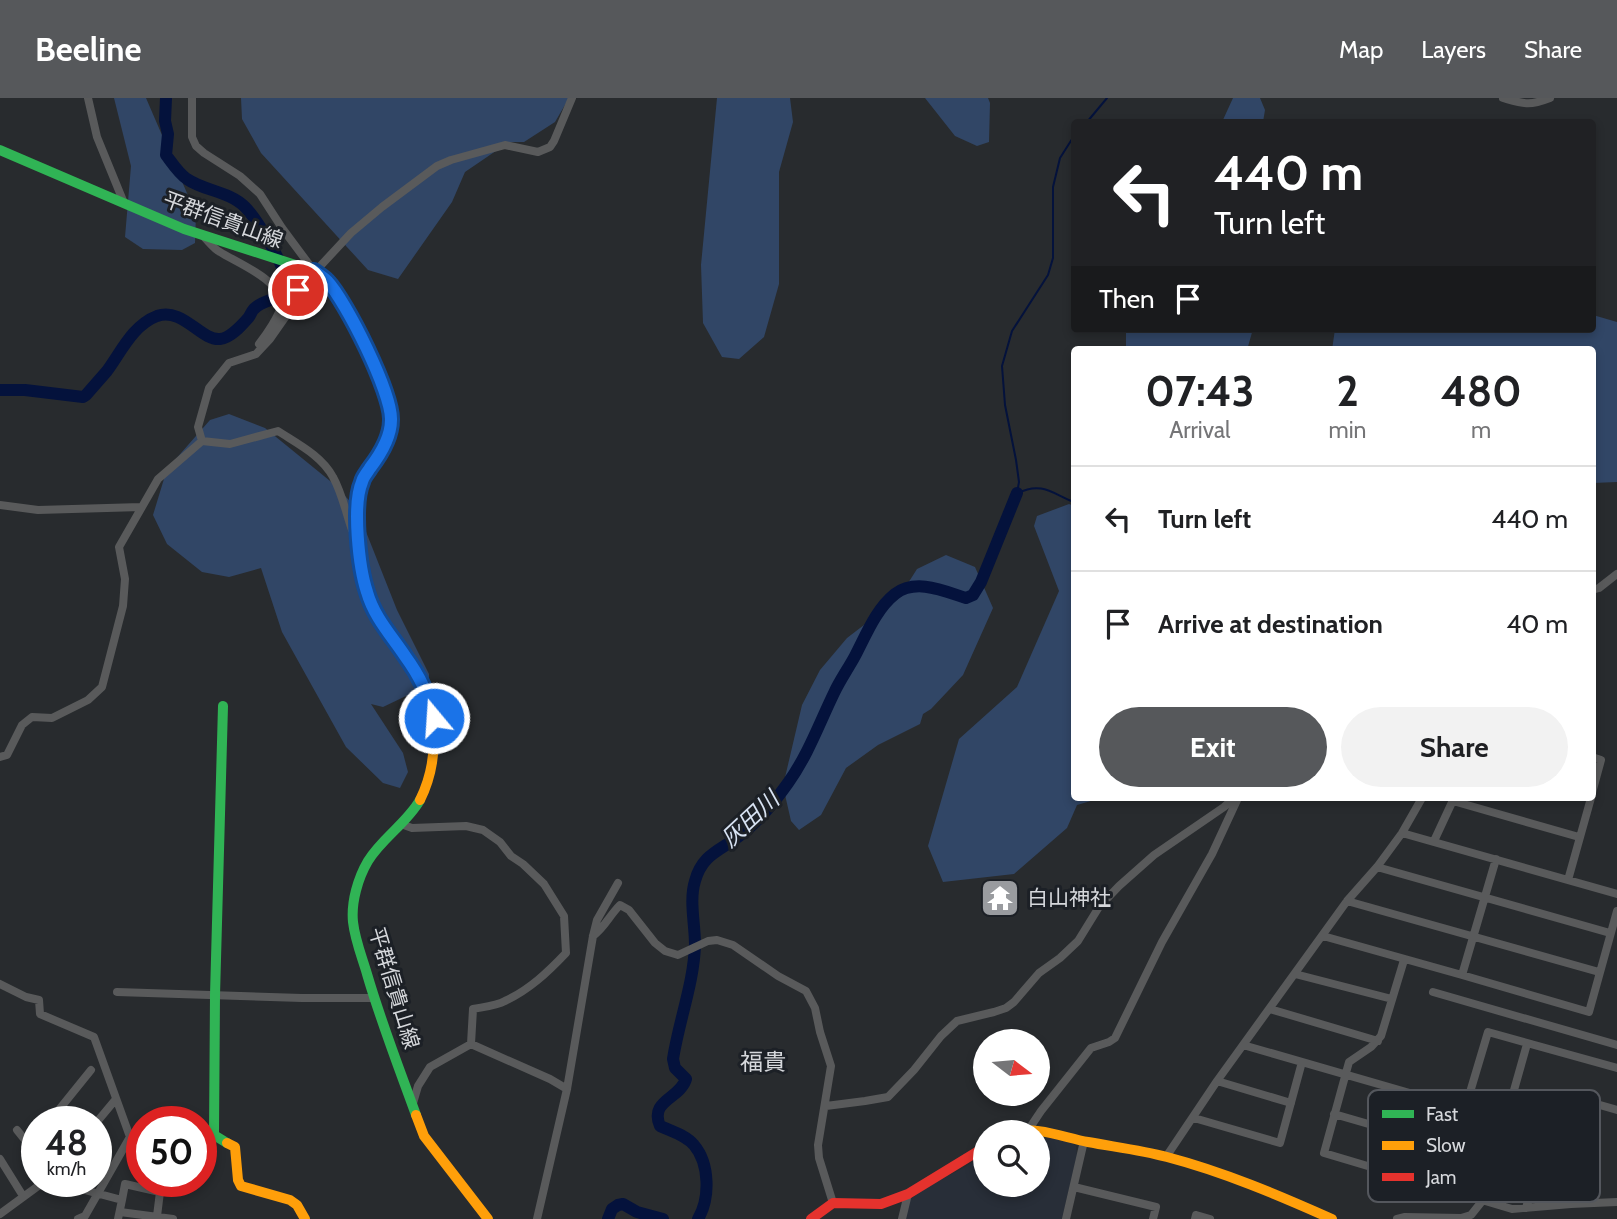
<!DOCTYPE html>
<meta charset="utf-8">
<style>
:root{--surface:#fff;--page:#f2f2f2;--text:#202124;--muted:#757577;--line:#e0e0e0;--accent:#56585b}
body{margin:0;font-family:Cabin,"Noto Sans JP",sans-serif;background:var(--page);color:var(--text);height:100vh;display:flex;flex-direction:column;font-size:26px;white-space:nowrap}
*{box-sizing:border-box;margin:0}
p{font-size:23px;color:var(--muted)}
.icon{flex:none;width:38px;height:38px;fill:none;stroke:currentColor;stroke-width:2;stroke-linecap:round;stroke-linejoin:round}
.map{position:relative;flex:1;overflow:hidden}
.details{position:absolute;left:1071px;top:248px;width:525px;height:455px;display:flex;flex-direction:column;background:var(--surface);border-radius:7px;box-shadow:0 4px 10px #0003}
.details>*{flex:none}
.banner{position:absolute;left:1071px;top:21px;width:525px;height:214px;border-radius:7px;box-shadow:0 4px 10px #0003;background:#202124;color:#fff;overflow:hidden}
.needle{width:46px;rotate:106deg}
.tools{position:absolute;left:973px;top:931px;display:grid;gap:14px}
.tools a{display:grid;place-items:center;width:77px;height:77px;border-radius:50%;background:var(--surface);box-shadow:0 4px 10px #0003;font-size:35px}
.speed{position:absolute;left:21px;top:1008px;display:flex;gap:14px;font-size:35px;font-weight:700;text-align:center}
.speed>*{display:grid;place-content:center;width:91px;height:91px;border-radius:50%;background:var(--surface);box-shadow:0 4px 10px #0003;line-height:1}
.speed small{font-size:18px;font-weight:400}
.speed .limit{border:10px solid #d22;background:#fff;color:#111}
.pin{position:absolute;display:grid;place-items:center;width:60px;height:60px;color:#fff;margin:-30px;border:4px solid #fff;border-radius:50%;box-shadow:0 2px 7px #0007}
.me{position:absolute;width:77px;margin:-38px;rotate:342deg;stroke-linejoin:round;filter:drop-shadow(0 0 5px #0008)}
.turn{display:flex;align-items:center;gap:24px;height:147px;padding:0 28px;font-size:32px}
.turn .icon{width:91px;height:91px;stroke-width:2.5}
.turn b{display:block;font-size:49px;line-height:60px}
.then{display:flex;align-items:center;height:66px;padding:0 28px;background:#0003;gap:14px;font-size:26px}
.eta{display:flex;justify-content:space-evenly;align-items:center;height:119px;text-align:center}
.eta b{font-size:42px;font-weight:700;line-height:49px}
.primary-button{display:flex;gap:14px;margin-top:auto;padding:14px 28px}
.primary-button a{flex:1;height:80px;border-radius:42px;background:var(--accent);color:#fff;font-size:28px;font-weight:700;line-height:80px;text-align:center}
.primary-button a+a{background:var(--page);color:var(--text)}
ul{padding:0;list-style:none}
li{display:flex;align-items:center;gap:21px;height:105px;padding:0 28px;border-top:2px solid var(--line)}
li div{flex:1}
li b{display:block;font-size:26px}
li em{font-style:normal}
header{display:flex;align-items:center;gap:42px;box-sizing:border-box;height:98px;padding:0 35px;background:var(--accent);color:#fff}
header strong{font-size:33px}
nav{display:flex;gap:38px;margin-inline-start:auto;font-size:24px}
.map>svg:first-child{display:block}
.built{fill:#282e38}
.green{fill:#314666}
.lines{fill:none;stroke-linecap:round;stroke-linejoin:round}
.stream{stroke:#04123c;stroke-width:2}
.river{stroke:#04123c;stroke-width:12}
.street{stroke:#595a5b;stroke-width:8}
.fast{stroke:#30b455;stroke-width:10}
.slow{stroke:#ff9f0a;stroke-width:10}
.jam{stroke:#e5322d;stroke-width:10}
.route-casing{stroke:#114b97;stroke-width:18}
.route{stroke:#1a73e8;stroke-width:12}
.labels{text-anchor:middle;stroke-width:6;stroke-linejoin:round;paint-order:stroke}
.street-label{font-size:21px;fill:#d6d8dc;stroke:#1c2026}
.poi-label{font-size:21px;fill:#d6d8dc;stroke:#1c2026;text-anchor:start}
.water-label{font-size:23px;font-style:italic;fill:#d8e3f3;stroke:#1c2026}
.neighbourhood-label{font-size:23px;fill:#d6d8dc;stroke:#1c2026}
.key{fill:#1c2026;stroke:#54575d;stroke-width:2}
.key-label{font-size:19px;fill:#d6d8dc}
</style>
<header>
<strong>Beeline</strong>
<nav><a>Map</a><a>Layers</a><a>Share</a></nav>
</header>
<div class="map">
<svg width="1617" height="1121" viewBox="0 0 1617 1121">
<rect width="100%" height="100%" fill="#282b2e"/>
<path class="built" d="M1038,1038L1069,1043L1076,1048L1077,1057L1062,1121H904L909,1102L928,1088L965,1069L985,1055V1087H1038Z"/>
<path class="green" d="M114,0H146L196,116L195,145L182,152L143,151L125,139L131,68Z
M241,0H569L555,24L524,44H509L465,74L452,104L398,181L368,172L261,55L242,21Z
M717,0H790L793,24L779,74V186L764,239L739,261L722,259L703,225L701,167Z
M925,0H988L990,5L989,44L977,48L955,38Z
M1233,0H1260L1265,12L1263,24H1222Z
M1593,217L1617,224V384L1593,385L1592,252H1332L1335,231H1592Z
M1126,231H1253L1247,252H1126Z
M229,316L265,330L335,387L357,411L397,512L429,576V587L383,609L371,606L403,655L408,674L400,690L383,685L346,649L282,534L261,470L229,479L202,474L167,446L153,417L167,371L210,322Z
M1069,406L1074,408V700H1101L1077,707L1067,730L1014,776L943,784L928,748L959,641L1017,589L1059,493L1034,428L1037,418Z
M946,457L975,469L993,510L963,577L931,611L923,616L920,626L878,647L846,670L821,717L799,732L791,723L783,688L802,607L820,572L847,540L898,501L917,471Z"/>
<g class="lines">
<path class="stream" d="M1087,24L1107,0
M1434,252L1436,249
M1017,395L1019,384L1016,362L1005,307L1002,268L1012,233L1048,177L1053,160V89L1060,60L1074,38
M1018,395C1042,383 1053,396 1074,404"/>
<path class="river" d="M0,292H25L83,299L86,297C93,289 100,281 107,273C121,254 133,227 157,218C183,209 201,243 220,241C231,240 242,227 249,219C251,216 252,212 255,210C263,202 273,205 281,193C283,190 285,187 285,183C286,168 256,120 245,109C229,93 204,93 187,81C179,76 172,65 166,57L168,36L165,23L166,0
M608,1121L612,1111L618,1107L623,1106L637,1114L663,1121
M698,1121C710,1101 710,1066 694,1047C686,1037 671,1033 660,1028C649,1002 680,1001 686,981L675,970L673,961C679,922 694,885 695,846C695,826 689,802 695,783C702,757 719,753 738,739C758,724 774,705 788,685C808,657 819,626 834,595C840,582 848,571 855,558C866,537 876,511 895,496C916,480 944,493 966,500L973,497L981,484L1017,395"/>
<path class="street" d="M88,0L97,39L124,105
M192,0V39L196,48L204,55L240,78L260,96L282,130L314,173
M1503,0C1525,6 1529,8 1550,0
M204,139C209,144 214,151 220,154C235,164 284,183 281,207C280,217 266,237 259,246
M202,343L198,329L209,290L229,265L256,256L270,241L291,211L298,192L351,135L382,109L437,68L451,62L505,47L538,54L550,49L554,43L572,0
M202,343L230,346L278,333C298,346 322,358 333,379C342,395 346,415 352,432L359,437
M0,407L38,412L141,409
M1592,492L1599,490L1617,476
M0,659L7,657L22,627L32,619L52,620L88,602L102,589L123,508L125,481L119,449L158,381L202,343
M1592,659L1601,662L1592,695
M1453,703L1579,739
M401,726L412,730L466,728L483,732L500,744L511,758L523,766L544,786L564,818L566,855C548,874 529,892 505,903C496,908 483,909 473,911L471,946
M1402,735L1617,796
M1434,743L1454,700
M1377,769L1610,835
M1568,782L1591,700
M1347,803L1599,874
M593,838C605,829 609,818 620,807L629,812L655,845L665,853L678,857L708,843L717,842L733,847L778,878L806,893L815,910L820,934L831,968L818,1047L819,1060L833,1105
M1323,838L1462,877L1589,914L1617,813
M1404,862L1381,938L1371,949L1349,964L1324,1055L1512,1111L1571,1106L1617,1104
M1295,876L1392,901
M1462,877L1496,761
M0,886L26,899L39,902L40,916L94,939L130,1039L85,1118L78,1121
M117,894L302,900H374
M1433,894L1617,947
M1270,911L1378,943
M471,946L550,981L567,991
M1243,947L1465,1011
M1217,983L1291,1005
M413,1005L418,988L430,969L471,946
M826,1008L865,1003L888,999L914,972L941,938L957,923L994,914L1006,910L1014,904L1039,875L1060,860L1078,843L1099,809L1119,788L1154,757L1224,709L1234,700
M1334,1016L1455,1051
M1194,1020L1280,1045L1302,964
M49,1024L91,972
M96,1025L116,1001
M1029,1031L1041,1013L1091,950L1109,944L1115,940L1162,844L1212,756L1238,700
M17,1032L37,1057
M29,1049L37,1040
M1166,1059L1217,983L1347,803L1377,769L1402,735L1422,700
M0,1061L23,1098
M60,1083L62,1086L122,1102L118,1121
M1074,1089L1156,1109L1153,1121
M1443,1091L1465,1011L1488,934L1617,970
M122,1102L125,1086L160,1094L157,1118
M1571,1106L1596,1006
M1526,1110L1558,995L1617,1012
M120,1114L173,1121
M0,1116L45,1083
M537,1121L567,991L593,838L597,822L618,785
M902,1121L908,1096
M1066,1121L1084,1043
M1195,1121L1196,1117L1210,1121
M1397,1121L1405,1119L1461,1120L1471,1117L1483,1102L1527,946"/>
<path class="fast" d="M0,52L184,131L314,173C338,191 355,222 366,250
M223,608L215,897L214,1037L227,1045
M416,1017C399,970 381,924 367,876C362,859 355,842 353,824C351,804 358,780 368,763C382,740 407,725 420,702"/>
<path class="slow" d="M366,250C375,270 390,298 391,320C391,346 372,360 362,382C352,403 359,470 366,493C375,523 399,549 416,575C419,581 424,587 427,593C432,609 434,624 434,640C434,662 430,682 420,702
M416,1017L424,1038L488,1121
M1010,1034C1037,1028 1062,1039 1088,1044C1115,1049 1141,1052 1167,1059C1224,1074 1278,1097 1332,1121
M227,1045L235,1049L238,1082L241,1088L290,1102L297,1107L305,1121"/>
<path class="jam" d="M811,1121L833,1105L881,1106L908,1096L985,1049"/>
</g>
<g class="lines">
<g class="route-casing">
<path id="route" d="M298,192L314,173C318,176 323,179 327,183C346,203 392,295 391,322C391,339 380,357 370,370C367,375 363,379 362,384C352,407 359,470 367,494C374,519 391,537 405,558C419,577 429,596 434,620"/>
</g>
<use href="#route" class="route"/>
</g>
<defs>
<g id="temple-square" transform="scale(2.0125)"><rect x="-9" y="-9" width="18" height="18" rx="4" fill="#999b9f" stroke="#1c2026"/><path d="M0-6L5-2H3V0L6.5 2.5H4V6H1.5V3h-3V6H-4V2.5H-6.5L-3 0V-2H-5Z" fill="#fff"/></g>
</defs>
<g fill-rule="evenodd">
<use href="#temple-square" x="1000" y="800"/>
</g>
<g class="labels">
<g class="street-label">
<text transform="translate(223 122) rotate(20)" y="7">平群信貴山線</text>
<text transform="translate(394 890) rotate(73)" y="7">平群信貴山線</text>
</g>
<g class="poi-label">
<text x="1027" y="807">白山神社</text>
</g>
<g class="water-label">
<text transform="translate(750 721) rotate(-43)" y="8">灰田川</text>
</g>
<g class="neighbourhood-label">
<text x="763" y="972">福貴</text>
</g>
</g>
<rect x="1368" y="992" width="232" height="112" rx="10" class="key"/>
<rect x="1382" y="1012" width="32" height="8" fill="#30b455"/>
<rect x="1382" y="1043" width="32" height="9" fill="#ff9f0a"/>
<rect x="1382" y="1075" width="32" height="8" fill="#e5322d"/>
<g class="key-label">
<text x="1426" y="1023">Fast</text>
<text x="1426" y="1054">Slow</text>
<text x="1426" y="1086">Jam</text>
</g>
</svg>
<div class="tools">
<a><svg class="needle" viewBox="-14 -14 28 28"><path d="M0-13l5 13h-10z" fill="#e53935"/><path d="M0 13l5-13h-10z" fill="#757577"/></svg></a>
<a><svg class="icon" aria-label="search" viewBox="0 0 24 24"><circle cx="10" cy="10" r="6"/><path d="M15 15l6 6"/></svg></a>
</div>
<div class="speed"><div>48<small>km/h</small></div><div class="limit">50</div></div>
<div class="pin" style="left:298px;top:192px;background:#d93025"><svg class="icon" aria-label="arrive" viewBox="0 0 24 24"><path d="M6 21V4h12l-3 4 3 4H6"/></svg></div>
<svg class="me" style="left:434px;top:620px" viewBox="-20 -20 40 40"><circle r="17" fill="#1a73e8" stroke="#fff" stroke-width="3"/><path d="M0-11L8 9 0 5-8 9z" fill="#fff"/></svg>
<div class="banner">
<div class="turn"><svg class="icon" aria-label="left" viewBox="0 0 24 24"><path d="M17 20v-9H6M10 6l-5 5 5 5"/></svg><div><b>440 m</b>Turn left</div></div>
<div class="then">Then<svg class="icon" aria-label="arrive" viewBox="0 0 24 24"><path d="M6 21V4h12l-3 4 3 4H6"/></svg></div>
</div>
<section class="details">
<div class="eta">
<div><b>07:43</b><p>Arrival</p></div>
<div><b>2</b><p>min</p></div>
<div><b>480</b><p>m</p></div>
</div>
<ul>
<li><svg class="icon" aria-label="left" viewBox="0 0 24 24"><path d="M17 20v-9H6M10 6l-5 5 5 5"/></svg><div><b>Turn left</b></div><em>440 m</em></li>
<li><svg class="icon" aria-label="arrive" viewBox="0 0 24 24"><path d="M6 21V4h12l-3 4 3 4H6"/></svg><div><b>Arrive at destination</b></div><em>40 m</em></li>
</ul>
<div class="primary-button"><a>Exit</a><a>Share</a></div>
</section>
</div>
